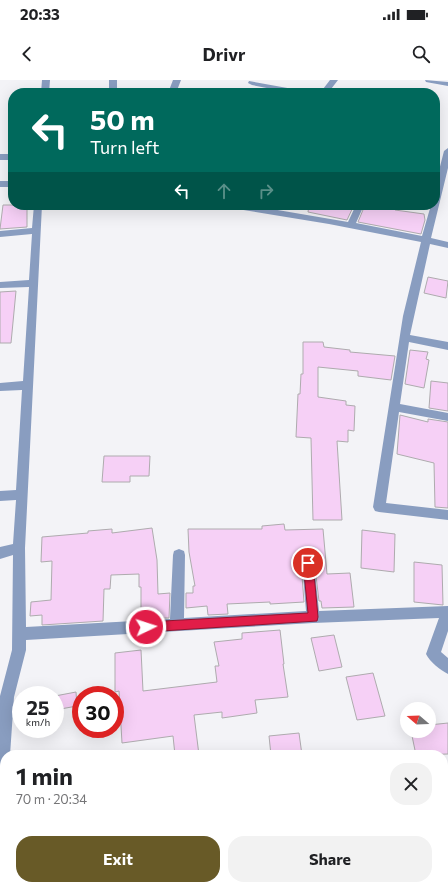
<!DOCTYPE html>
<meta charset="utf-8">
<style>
:root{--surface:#fff;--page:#f2f2f2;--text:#202124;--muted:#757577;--accent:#685a27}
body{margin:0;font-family:Commissioner,sans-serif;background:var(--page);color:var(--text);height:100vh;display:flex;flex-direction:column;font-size:15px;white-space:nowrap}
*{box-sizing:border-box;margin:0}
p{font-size:13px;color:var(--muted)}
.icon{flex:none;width:22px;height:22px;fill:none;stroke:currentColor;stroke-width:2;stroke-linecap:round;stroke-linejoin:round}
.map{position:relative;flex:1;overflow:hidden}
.drawer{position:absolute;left:0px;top:670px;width:448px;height:140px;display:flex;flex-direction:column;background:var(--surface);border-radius:16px 16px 0 0;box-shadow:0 4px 16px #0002}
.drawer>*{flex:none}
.banner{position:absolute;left:8px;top:8px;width:432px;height:122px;border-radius:16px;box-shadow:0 4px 16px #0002;background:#00695c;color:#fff;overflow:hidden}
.needle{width:26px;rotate:289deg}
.fabs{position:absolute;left:400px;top:622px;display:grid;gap:8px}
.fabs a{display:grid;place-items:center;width:36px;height:36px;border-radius:50%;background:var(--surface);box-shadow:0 4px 16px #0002;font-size:20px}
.speed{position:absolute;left:12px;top:606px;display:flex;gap:8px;font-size:20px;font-weight:700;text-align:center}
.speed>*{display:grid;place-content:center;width:52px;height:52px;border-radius:50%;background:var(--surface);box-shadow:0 4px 16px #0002;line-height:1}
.speed small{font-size:10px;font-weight:400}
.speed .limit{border:6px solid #d22;background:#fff;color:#111}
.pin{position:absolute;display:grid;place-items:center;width:34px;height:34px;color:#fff;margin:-17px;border:2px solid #fff;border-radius:50%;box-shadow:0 1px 4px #0007}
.me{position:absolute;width:44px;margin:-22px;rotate:86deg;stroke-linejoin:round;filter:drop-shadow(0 0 3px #0008)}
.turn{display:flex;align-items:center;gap:14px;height:84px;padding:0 16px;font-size:18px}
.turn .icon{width:52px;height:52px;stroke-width:2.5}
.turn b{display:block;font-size:28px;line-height:34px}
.lanes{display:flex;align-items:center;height:38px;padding:0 16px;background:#0003;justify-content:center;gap:20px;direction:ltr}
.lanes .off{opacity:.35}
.round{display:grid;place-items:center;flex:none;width:42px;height:42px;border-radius:16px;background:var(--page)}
.summary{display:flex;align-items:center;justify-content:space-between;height:68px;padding:0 16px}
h1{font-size:24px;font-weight:700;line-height:30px}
.action{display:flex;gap:8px;margin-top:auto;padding:8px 16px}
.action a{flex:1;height:46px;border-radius:16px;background:var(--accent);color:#fff;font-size:16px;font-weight:700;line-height:46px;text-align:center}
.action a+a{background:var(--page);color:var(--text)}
.status{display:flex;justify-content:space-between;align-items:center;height:28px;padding:0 20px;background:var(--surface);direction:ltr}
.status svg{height:11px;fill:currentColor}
header{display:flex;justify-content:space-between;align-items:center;height:52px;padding:0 16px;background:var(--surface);font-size:18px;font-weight:700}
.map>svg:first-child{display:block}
.building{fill:#f6d0f6;stroke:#aeabae}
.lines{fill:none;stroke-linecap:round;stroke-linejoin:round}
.street{fill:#899dc0;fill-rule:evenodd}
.route{fill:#e11d48;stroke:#92132f}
</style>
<div class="status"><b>20:33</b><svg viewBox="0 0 49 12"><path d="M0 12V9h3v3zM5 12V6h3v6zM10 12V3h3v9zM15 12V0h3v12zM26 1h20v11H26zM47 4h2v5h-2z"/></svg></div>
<header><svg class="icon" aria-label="back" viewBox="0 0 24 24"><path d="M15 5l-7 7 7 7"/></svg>Drivr<svg class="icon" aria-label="search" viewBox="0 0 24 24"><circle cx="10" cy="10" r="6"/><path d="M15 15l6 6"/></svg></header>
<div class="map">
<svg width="448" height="810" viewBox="0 0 448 810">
<rect width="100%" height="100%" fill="#f3f3f7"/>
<path class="building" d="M3,125H27V147L0,149Z
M309,125H354L347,140L308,132Z
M365,125H395L394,128H396L395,130L424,134L425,140L421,154L358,142Z
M428,197L448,201L446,218L424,213Z
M16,211L11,263H0V212Z
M303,262H323L324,267L350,270V272L395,276L391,300L358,296V291L318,287V317L346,321V325L355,326L354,351L348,350V362L337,361L342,440H313L311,358L296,357L298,314H300L301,294H303Z
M410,270L428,272L426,279L429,280L424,308L405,304Z
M431,301L448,303V331L429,328Z
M400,335L428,342V339L448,342V428L435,427L434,383L397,374Z
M104,376H150L149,396H130V402H102Z
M284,444L285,450L323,449L327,494L350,493L354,527L322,528L321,521H319L314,479L307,476L302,478L301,483L304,522L270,524V522L227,524L228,534L208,535L207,526L186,528V513H193V506H195L189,472L188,449H262V446Z
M152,448L157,480L158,514L170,513L169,538H152V532H141V507H139V494L111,495L110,509H104L103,541L42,545V535L30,536L31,522L51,520L52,481L41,482L42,457L88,453V451L112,449V453Z
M362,450L395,454L394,492L361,488Z
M414,482L442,485L443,525L414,522Z
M280,550L284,584H283L288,617L255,620L257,633L222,638V632L194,635L199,675H175L173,656L122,663L119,611L115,612V573L141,570L143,611L217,602L215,586H219L214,562L242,559V553Z
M334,555L342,587L319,591L311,558Z
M373,593L385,636L357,640L346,597Z
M76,612L77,626L55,630V616Z
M448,643V674L416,675L411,651H429V645Z
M299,653L302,675H271L269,656Z"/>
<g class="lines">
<path class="street" d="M42,0H50L49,13H41Z
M109,0H117V13H109Z
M173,0H181L176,13H168Z
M330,0H338L328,13H320Z
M425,0L448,2V6L426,2Z
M249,1L304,11L308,13H292L252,5L248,3Z
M448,68V88L431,158L448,162V168L430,164L410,255L448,262V270L409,262L400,324L448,333V341L399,332L386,423L448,430V440L379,432L375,431L373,427L403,236L421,162L329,144L231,128L227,125H248L348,142L356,125H364L356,143L422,156L431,125H435V106L444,71Z
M0,74H13V80H0Z
M0,101H13V107H0Z
M34,125H42L25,468L26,547L170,539L173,475L174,471L179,469L184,471L185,475L184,538L306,531L302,483L303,479L308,477L313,479L314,483L319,531L448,526V551L441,572L448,578V594C440,590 430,582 426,574L439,538L313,543L26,560V570L14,617L10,675H5V719L0,721V616L12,570L13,475L0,479V467L13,464L16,420L0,421V411L16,410L22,310L0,311V303L23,301L29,207L0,208V202L29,200L32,154L0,157V151L32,148Z
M38,805H54L53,810H37Z
M221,805H298L296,810H219Z"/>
</g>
<path class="route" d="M308,479L313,483L318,537L317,541L146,552L142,550L140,547L142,544L146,542L308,533L303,483Z"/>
</svg>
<div class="fabs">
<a><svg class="needle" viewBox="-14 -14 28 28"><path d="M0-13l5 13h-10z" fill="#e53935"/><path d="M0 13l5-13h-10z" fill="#757577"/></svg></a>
</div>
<div class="speed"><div>25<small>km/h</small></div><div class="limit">30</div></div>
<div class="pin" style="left:308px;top:483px;background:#d93025"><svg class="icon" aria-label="arrive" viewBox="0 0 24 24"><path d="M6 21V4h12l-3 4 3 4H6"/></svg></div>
<svg class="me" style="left:146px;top:547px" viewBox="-20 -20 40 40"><circle r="17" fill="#e11d48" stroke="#fff" stroke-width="3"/><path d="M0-11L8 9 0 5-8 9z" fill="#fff"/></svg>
<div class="banner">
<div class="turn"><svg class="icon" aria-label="left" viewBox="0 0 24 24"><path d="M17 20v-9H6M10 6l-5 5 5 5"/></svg><div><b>50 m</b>Turn left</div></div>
<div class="lanes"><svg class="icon" aria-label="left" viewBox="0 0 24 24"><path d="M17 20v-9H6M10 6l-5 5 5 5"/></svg><svg class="icon off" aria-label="ahead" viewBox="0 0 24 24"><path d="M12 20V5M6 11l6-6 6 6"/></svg><svg class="icon off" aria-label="right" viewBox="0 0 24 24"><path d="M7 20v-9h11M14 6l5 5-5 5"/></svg></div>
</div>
<section class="drawer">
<div class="summary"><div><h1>1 min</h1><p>70 m · 20:34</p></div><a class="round"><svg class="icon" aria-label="close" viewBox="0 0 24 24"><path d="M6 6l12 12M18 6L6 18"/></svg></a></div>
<div class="action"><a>Exit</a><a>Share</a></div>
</section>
</div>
